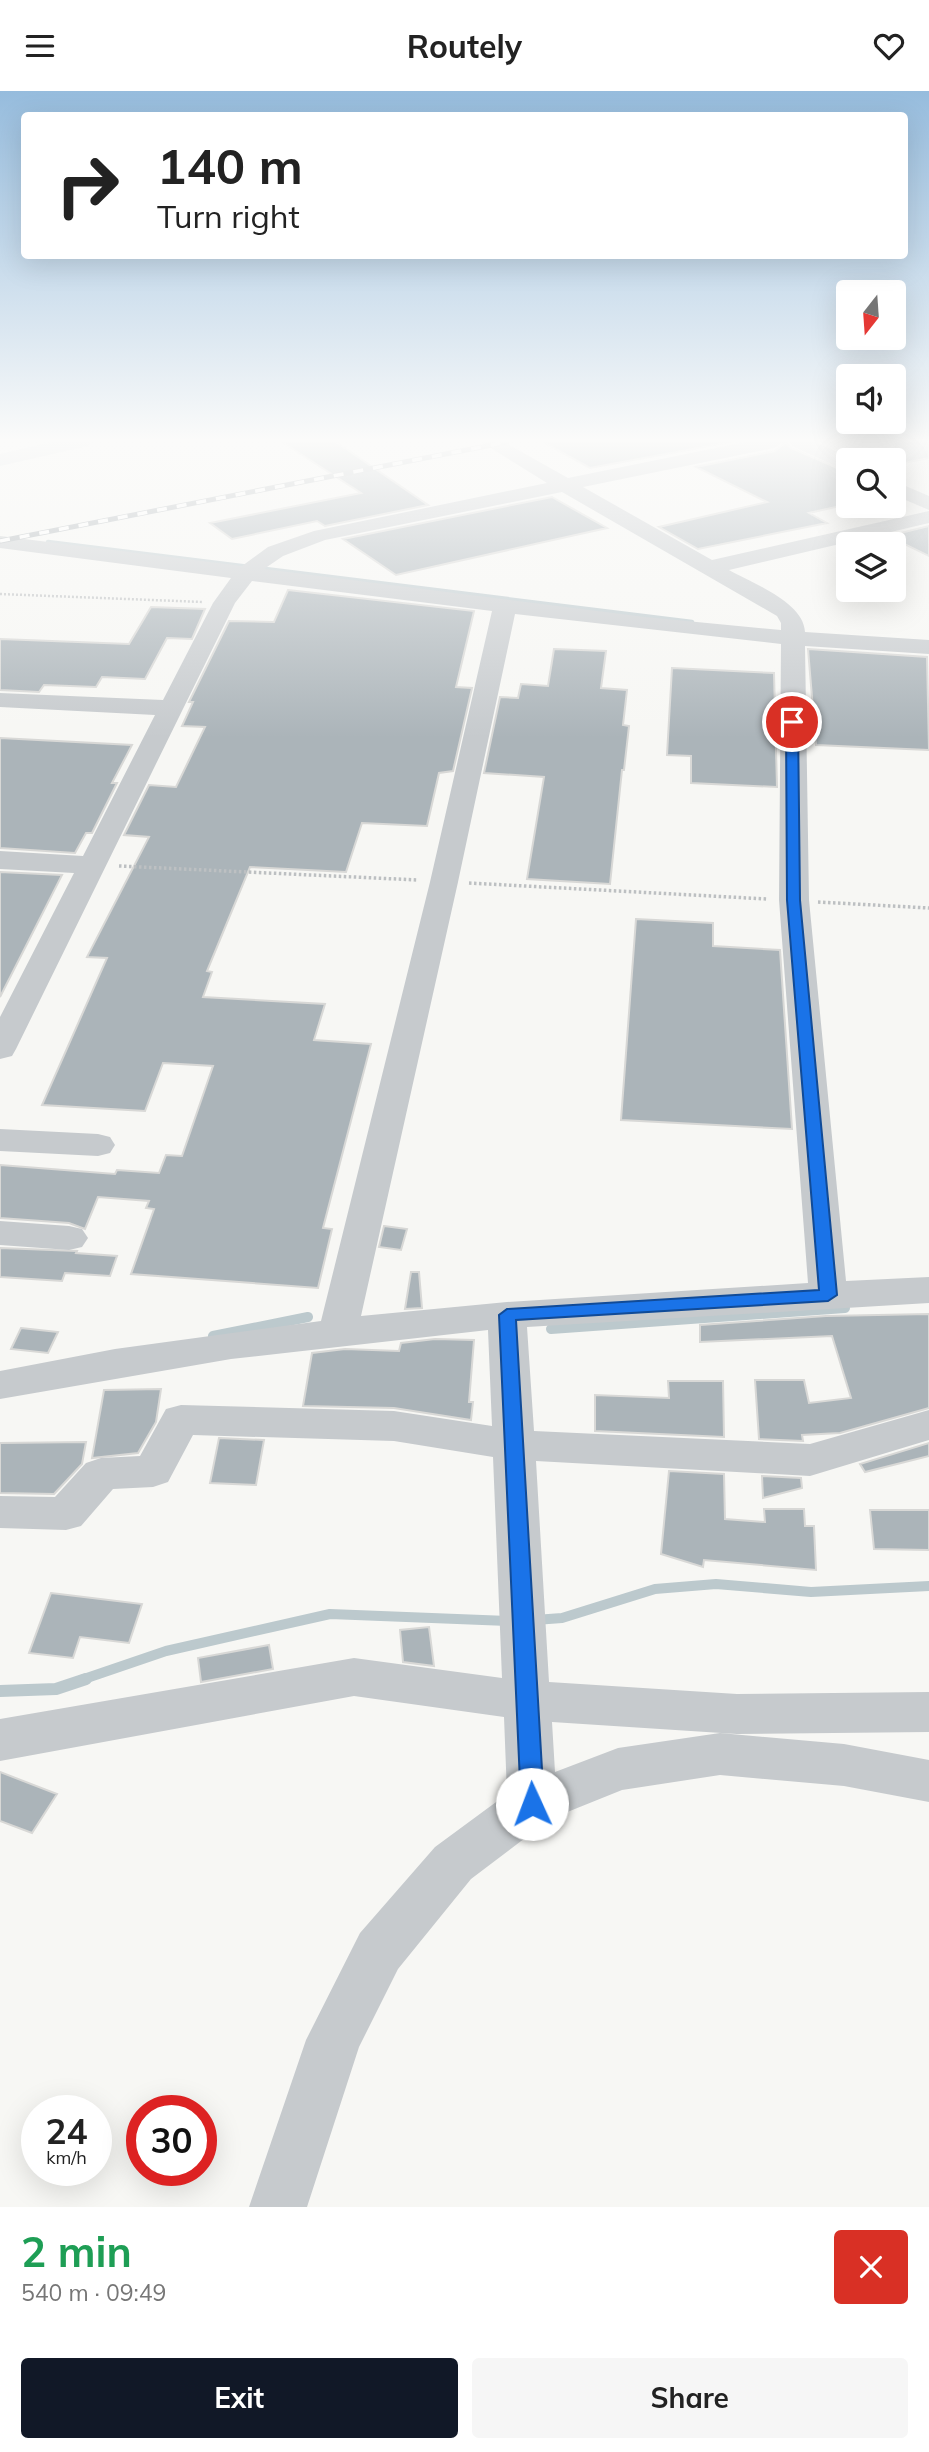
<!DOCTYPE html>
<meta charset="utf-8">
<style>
:root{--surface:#fff;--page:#f6f6f6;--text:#222;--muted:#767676;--accent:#111827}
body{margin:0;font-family:Mulish,sans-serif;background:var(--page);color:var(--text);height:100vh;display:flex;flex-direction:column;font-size:26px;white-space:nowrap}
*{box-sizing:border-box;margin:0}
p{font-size:23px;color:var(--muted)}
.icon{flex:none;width:38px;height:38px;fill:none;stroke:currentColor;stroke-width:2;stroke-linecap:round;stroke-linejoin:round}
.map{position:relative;height:2116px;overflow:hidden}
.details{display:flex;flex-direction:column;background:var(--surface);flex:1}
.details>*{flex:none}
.banner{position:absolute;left:21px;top:21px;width:887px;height:147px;border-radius:7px;box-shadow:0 7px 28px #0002;background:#fff;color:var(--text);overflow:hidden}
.needle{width:46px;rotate:197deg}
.controls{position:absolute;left:836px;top:189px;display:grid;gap:14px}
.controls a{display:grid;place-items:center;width:70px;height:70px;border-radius:7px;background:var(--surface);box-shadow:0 7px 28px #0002;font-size:35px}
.speed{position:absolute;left:21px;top:2004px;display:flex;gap:14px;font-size:35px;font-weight:700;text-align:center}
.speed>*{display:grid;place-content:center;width:91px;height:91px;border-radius:50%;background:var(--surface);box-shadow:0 7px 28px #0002;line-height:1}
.speed small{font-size:18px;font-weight:400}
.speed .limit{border:10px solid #d22;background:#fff;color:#111}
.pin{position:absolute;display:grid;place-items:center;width:60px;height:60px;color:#fff;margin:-30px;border:4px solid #fff;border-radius:50%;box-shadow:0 2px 7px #0007}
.me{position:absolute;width:77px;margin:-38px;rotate:358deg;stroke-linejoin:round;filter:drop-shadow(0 0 5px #0008)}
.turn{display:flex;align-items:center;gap:24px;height:147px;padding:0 21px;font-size:32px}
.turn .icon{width:91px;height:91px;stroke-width:2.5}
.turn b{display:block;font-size:49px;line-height:60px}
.round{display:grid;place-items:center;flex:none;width:74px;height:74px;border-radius:7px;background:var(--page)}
.overview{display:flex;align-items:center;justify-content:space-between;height:119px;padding:0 21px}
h1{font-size:42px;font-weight:700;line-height:52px;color:#1e9e55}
.primary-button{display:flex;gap:14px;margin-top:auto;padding:14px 21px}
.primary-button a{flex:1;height:80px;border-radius:7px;background:var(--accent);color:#fff;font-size:28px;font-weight:700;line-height:80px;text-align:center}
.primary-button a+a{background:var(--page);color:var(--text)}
header{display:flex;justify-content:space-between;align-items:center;height:91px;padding:0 21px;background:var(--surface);font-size:32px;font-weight:700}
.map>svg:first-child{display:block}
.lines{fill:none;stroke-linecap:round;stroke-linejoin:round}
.stream-far2{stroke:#bcc9cd;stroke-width:4.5}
.stream-far1{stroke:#bcc9cd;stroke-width:10}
.stream{stroke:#bcc9cd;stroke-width:12}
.building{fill:#abb4b9;stroke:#d8d8d6;stroke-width:2}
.path-far1{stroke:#bdc0c2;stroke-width:2.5;stroke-dasharray:2 2;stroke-linecap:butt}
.path{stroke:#bdc0c2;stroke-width:3.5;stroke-dasharray:2.5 2.5;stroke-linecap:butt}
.minor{fill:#c6cacd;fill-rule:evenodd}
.major{fill:#d4d9dd;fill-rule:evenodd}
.rail-casing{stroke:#a4abb0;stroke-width:5}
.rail{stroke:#fff;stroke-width:3.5;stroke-dasharray:10;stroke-linecap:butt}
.route{fill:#1a73e8;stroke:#114b97;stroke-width:2}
</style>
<header><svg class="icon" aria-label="menu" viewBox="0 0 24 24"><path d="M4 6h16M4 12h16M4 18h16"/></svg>Routely<svg class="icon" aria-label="heart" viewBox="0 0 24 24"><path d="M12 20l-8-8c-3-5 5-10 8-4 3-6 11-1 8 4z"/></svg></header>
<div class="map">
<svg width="929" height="2116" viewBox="0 0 929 2116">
<rect width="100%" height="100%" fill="#f7f7f4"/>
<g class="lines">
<path class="stream-far2" d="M48,451L692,531"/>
<path class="stream-far1" d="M551,1238L845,1217
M213,1245L308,1226
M535,1529L562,1527L655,1498L716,1493L811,1501L929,1495
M81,1589L166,1560L330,1523L508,1530"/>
<path class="stream" d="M0,1600L56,1598L86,1588"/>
</g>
<path class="building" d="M282,351H336L428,414L325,435L317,430L232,448L210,432L361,402Z
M543,351H731L590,377Z
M786,351L791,357L849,382V413L809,422L827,432L698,458L659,436L767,411L696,376L775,360Z
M894,351H929V367L894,374Z
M552,406L607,437L396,484L343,448Z
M929,435V465L888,445Z
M288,499L474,520L456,596L472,597L453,680L439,682L427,735L362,732L346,781L250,776L207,880L212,881L203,906L325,913L314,949L371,953L323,1137L332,1138L318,1197L131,1183L154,1118L146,1117L149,1110L98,1106L85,1138L69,1132L0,1127V1074L115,1083L117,1079L159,1082L166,1064L182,1065L213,975L163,972L145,1020L42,1014L107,867L87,866L149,746L124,744L149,694L176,696L205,636L182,635L193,611H189L229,530L274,531Z
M151,516L205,518L192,548L167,547L145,588L102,586L96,596L44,594L39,601L0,599V548L129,553Z
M554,558L606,560L601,597L627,599L623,634L629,635L624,679H622L610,793L527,788L544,686L484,682L500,606L518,607L521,593L548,595Z
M808,558L927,566L929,659L816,654Z
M672,577L774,582L777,696L691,692V665L667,664Z
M0,647L132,654L112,692H117L92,742H86L75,762L0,757Z
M0,781L62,784L0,906Z
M636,828L713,832V855L780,859L792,1038L621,1029Z
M384,1135L407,1138L401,1159L379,1156Z
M0,1157L77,1160L76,1162L117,1165L110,1185L65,1182L62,1190L0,1186Z
M411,1181H419L422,1217L405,1218Z
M929,1223V1317L840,1342L802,1344L803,1350L759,1348L755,1289H804L809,1312L851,1307L832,1245L700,1251V1234L826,1225Z
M21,1237L58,1241L48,1262L11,1258Z
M435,1248L474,1249L469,1311H473L471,1329L394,1317L303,1315L312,1262L345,1258L399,1260L401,1252Z
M668,1290H723L724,1346L595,1340V1304L669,1307Z
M161,1298L156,1331L138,1362L92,1367L104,1299Z
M219,1347L264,1349L256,1394L210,1392Z
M86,1351L82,1373L54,1403L0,1402V1352Z
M929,1352V1365L865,1381L860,1373Z
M669,1380L724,1383L725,1428L765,1431L764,1418H804L805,1435H814L816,1479L704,1469L703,1476L661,1463Z
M762,1385L801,1387L802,1397L763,1407Z
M870,1419H929V1459L874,1458Z
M51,1502L142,1513L129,1552L80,1546L73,1567L29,1562Z
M429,1536L434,1575L403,1571L400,1539Z
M269,1554L273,1578L201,1591L198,1567Z
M0,1681L57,1703L32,1742L0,1730Z"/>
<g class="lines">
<path class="path-far1" d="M0,503L203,511"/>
<path class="path" d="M119,775L418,789
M469,792L767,808
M818,811L929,817"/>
<path class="minor" d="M481,351H504L568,387L745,351H783L774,357L583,396L712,469L929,420V432L729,479C752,492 804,511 805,541L929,549V563L805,555L809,809L846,1190L929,1186V1212L527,1236L534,1340L810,1353L929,1319V1349L810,1385L536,1370L549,1591L737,1603L929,1601V1641L737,1643L552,1631L555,1681L618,1657L720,1642L844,1653L929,1669V1711L844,1695L720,1684L622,1699L550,1728L471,1788L398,1878L359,1956L307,2116H249L306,1949L360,1842L435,1756L507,1703L504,1626L354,1605L0,1670V1628L354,1567L502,1587L493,1366L394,1350L193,1344L168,1391L153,1396L113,1398L81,1435L66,1439L0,1437V1405L55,1406L86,1372L101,1367L140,1365L166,1318L181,1314L394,1320L492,1335L488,1239L231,1268L0,1308V1280L115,1258L321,1230L430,791L492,520L252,490L235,512L16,958L12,965L0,968V926L74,782L0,778V760L83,765L155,624L0,616V602L163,609L213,512L231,487L0,457V445L242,475L268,456L314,440L547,392ZM562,401L777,525L781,532V539L645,526L264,478L283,465L325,449ZM515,523L781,553L779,809L808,1192L507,1211L361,1225L458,791Z
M790,351H815L855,369H849V380L842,378L792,355Z
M894,390L929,405V419L894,404Z
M0,1038L98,1043L110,1046L115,1054L110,1062L98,1065L0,1060Z
M0,1130L69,1135L82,1138L88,1147L82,1156L69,1159L0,1154Z"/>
<path class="major" d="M51,351H91L88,355L0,375V363Z"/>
<g class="rail-casing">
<path id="rail" d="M0,450L507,351"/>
</g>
<use href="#rail" class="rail"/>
</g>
<linearGradient id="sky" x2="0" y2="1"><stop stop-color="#96bcdd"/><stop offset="0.54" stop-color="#fbfbfa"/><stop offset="1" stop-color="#fbfbfa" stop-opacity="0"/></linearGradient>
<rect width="929" height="647" fill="url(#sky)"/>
<path class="route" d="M792,627L798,631L800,809L837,1204L828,1210L516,1229L544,1713L540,1720L532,1723L524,1720L521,1713L499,1224L507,1218L819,1199L787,809L786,631Z"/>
</svg>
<div class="controls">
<a><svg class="needle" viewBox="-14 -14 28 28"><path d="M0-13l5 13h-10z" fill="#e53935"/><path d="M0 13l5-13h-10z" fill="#767676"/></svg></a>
<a><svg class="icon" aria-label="sound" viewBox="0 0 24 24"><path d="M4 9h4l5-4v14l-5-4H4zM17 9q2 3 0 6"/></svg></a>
<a><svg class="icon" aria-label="search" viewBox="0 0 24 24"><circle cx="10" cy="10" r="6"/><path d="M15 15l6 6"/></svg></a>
<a><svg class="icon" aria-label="layers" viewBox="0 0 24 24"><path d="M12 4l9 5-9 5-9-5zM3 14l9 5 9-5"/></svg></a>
</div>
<div class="speed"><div>24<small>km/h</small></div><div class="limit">30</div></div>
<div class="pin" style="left:792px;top:631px;background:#d93025"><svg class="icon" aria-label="arrive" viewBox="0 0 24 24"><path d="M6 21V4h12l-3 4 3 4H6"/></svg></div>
<svg class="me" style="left:532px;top:1713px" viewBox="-20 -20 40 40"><circle r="19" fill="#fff"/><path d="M0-13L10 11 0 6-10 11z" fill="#1a73e8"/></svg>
<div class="banner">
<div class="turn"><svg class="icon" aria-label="right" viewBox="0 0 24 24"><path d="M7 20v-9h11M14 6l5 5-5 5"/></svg><div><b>140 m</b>Turn right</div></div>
</div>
</div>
<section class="details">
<div class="overview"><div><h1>2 min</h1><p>540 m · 09:49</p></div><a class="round" style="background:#d93025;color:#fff"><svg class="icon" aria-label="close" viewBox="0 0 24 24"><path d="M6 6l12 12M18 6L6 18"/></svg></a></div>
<div class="primary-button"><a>Exit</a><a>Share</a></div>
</section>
